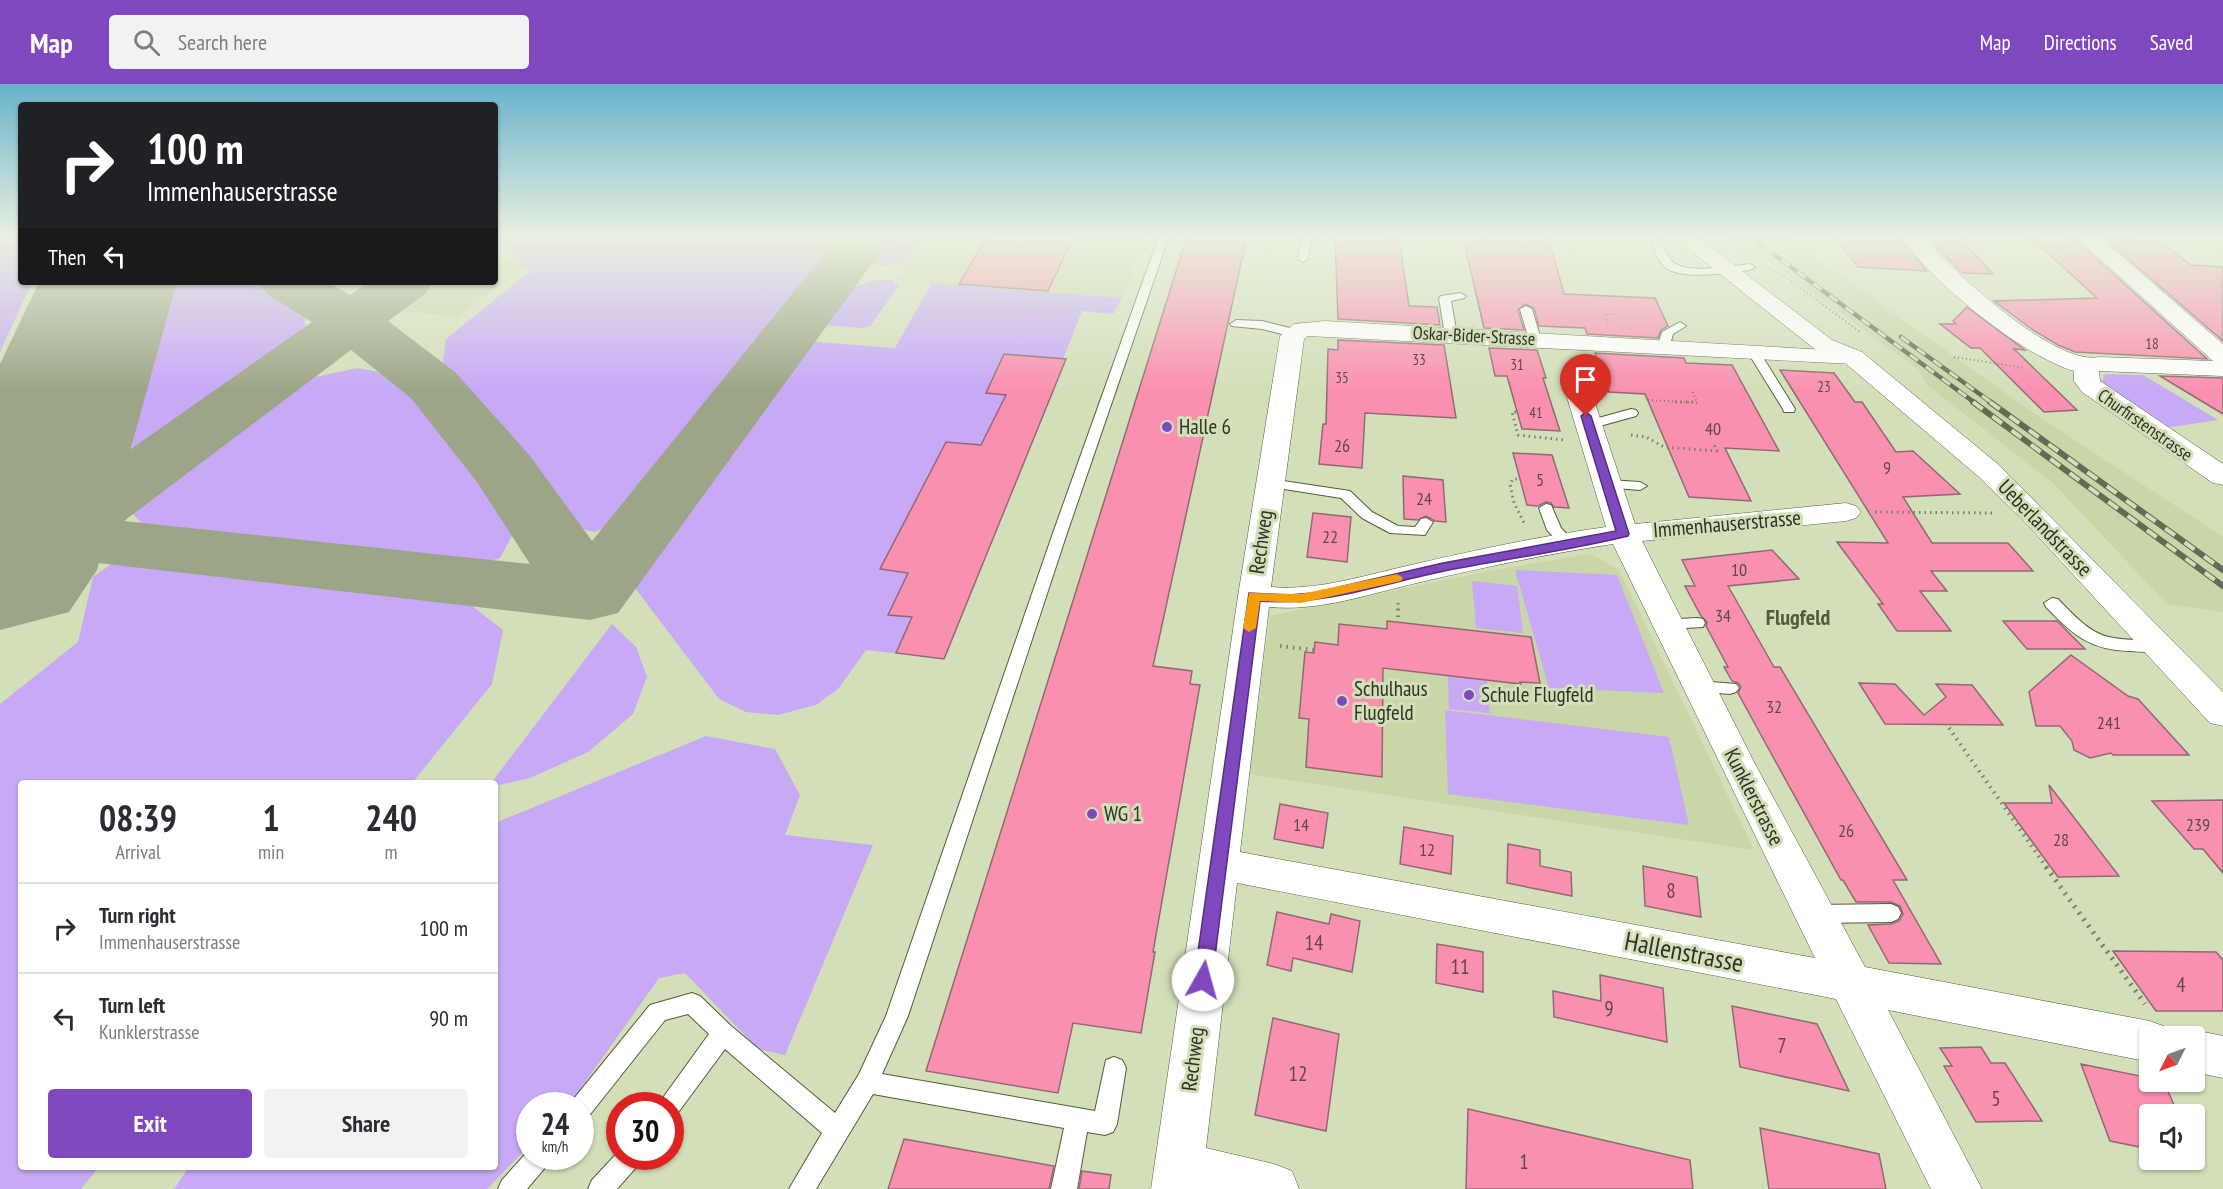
<!DOCTYPE html>
<style>
:root{--surface:#fff;--page:#f2f2f3;--text:#2b2b33;--muted:#7c7c81;--line:#e1e1e2;--accent:#7f48bf}
body{margin:0;font-family:"PT Sans Narrow",sans-serif;background:var(--page);color:var(--text);height:100vh;display:flex;flex-direction:column;font-size:22px;white-space:nowrap}
*{box-sizing:border-box;margin:0}
p{font-size:20px;color:var(--muted)}
.icon{flex:none;width:33px;height:33px;fill:none;stroke:currentColor;stroke-width:2;stroke-linecap:round;stroke-linejoin:round}
.map{position:relative;flex:1;overflow:hidden}
.side{position:absolute;left:18px;top:696px;width:480px;height:390px;display:flex;flex-direction:column;background:var(--surface);border-radius:6px;box-shadow:0 2px 4px #0004}
.side>*{flex:none}
.hud{position:absolute;left:18px;top:18px;width:480px;height:183px;border-radius:6px;box-shadow:0 2px 4px #0004;background:#202124;color:#fff;overflow:hidden}
.needle{width:39px;rotate:228deg}
.fabs{position:absolute;left:2139px;top:942px;display:grid;gap:12px}
.fabs a{display:grid;place-items:center;width:66px;height:66px;border-radius:6px;background:var(--surface);box-shadow:0 2px 4px #0004;font-size:30px}
.speed{position:absolute;left:516px;top:1008px;display:flex;gap:12px;font-size:30px;font-weight:700;text-align:center}
.speed>*{display:grid;place-content:center;width:78px;height:78px;border-radius:50%;background:var(--surface);box-shadow:0 2px 4px #0004;line-height:1}
.speed small{font-size:15px;font-weight:400}
.speed .limit{border:9px solid #d22;background:#fff;color:#111}
.pin{position:absolute;display:grid;place-items:center;width:51px;height:51px;color:#fff;margin:-62px -26px;border-radius:50% 50% 50% 0;rotate:-45deg;box-shadow:0 0 6px #0007}
.pin .icon{rotate:45deg}
.me{position:absolute;width:66px;margin:-33px;rotate:7deg;stroke-linejoin:round;filter:drop-shadow(0 0 4px #0008)}
.turn{display:flex;align-items:center;gap:21px;height:126px;padding:0 30px;font-size:27px}
.turn .icon{width:78px;height:78px;stroke-width:2.5}
.turn b{display:block;font-size:42px;line-height:51px}
.then{display:flex;align-items:center;height:57px;padding:0 30px;background:#0003;gap:12px;font-size:22px}
.eta{display:flex;justify-content:space-evenly;align-items:center;height:102px;text-align:center}
.eta b{font-size:36px;font-weight:700;line-height:42px}
.cta{display:flex;gap:12px;margin-top:auto;padding:12px 30px}
.cta a{flex:1;height:69px;border-radius:6px;background:var(--accent);color:#fff;font-size:24px;font-weight:700;line-height:69px;text-align:center}
.cta a+a{background:var(--page);color:var(--text)}
ul{padding:0;list-style:none}
li{display:flex;align-items:center;gap:18px;height:90px;padding:0 30px;border-top:2px solid var(--line)}
li div{flex:1}
li b{display:block;font-size:22px}
li em{font-style:normal}
header{display:flex;align-items:center;gap:36px;box-sizing:border-box;height:84px;padding:0 30px;background:var(--accent);color:#fff}
header strong{font-size:28px}
nav{display:flex;gap:33px;margin-inline-start:auto;font-size:21px}
.search{width:420px;height:54px;background:var(--page);display:flex;align-items:center;gap:15px;box-sizing:border-box;padding:0 21px;border-radius:6px;color:var(--muted);font-size:22px}
.map>svg:first-child{display:block}
.built{fill:#c8d6a8}
.green{fill:#c7a9f6}
.lines{fill:none;stroke-linecap:round;stroke-linejoin:round}
.taxiway{fill:#9ca587;fill-rule:evenodd}
.runway{fill:#9ca587;fill-rule:evenodd}
.building{fill:#fa90af;stroke:#916973;stroke-width:1.5}
.service-casing{stroke:#525c3a;stroke-width:2}
.minor-casing{stroke:#525c3a;stroke-width:1}
.secondary-casing{stroke:#525c3a;stroke-width:1}
.path-far3{stroke:#798168;stroke-width:2;stroke-dasharray:1 3;stroke-linecap:butt}
.path-far2{stroke:#798168;stroke-width:3;stroke-dasharray:1.5 4;stroke-linecap:butt}
.path-far1{stroke:#798168;stroke-width:4;stroke-dasharray:1.5 5;stroke-linecap:butt}
.path{stroke:#798168;stroke-width:5;stroke-dasharray:2 6;stroke-linecap:butt}
.service{fill:#fff;fill-rule:evenodd}
.minor{fill:#fff;fill-rule:evenodd}
.secondary{fill:#fff;fill-rule:evenodd}
.rail-far1-casing{stroke:#646b55;stroke-width:4.5}
.rail-casing{stroke:#646b55;stroke-width:6}
.rail-far1{stroke:#d3dfb9;stroke-width:3;stroke-dasharray:10;stroke-linecap:butt}
.rail{stroke:#d3dfb9;stroke-width:4;stroke-dasharray:12;stroke-linecap:butt}
.route{fill:#7f48bf;stroke:#532f7c;stroke-width:1.5}
.slow{fill:#f59e0b}
.poi-dot{fill:#7f48bf;stroke:#d3dfb9;stroke-width:2}
.labels{text-anchor:middle;stroke-width:6;stroke-linejoin:round;paint-order:stroke}
.far-number-label{font-size:15px;fill:#604a46}
.far-street-label{font-size:18px;fill:#2d3223;stroke:#d3dfb9}
.number-label{font-size:18px;fill:#604a46}
.poi-label{font-size:21px;fill:#2d3223;stroke:#d3dfb9;text-anchor:start}
.street-label{font-size:21px;fill:#2d3223;stroke:#d3dfb9}
.near-number-label{font-size:21px;fill:#604a46}
.neighbourhood-label{font-size:22px;font-weight:bold;fill:#525c3a;stroke:#d3dfb9}
.near-street-label{font-size:26px;fill:#2d3223;stroke:#d3dfb9}
</style>
<header>
<strong>Map</strong>
<div class="search"><svg class="icon" aria-label="search" viewBox="0 0 24 24"><circle cx="10" cy="10" r="6"/><path d="M15 15l6 6"/></svg>Search here</div>
<nav><a>Map</a><a>Directions</a><a>Saved</a></nav>
</header>
<div class="map">
<svg width="2223" height="1105" viewBox="0 0 2223 1105">
<rect width="100%" height="100%" fill="#d3dfb9"/>
<path class="built" d="M926,152H1145L1122,214L895,196Z
M1734,152H1785L2035,330L2223,453V528L2167,520L2054,400L1926,300L1920,287Z
M495,171L537,175L457,233L370,223L405,198H495Z
M1588,470L1599,474L1619,486L1754,766L1249,690L1270,532L1499,485Z"/>
<path class="green" d="M0,152H21V198H32L0,268Z
M497,152H852L629,433L595,448L557,440L512,369L442,284L446,255L529,188Z
M884,152H926L908,177L886,182L875,181L868,172Z
M875,196H895L893,199L900,200L870,242L862,244L825,241L827,239L820,238L846,206Z
M170,198H255L306,226L305,245L291,267L146,372L128,378Z
M932,199L1122,214L1113,230L1082,227L945,575L866,566L838,605L816,621L778,631L746,628L719,615L632,500L806,257L895,264Z
M357,284L392,290L453,348L513,450L500,474L470,484L149,448L129,425L150,395L276,307L311,294Z
M2105,290L2143,291L2218,336L2158,345L2099,303Z
M116,477L463,515L503,546L492,600L412,699H21V1083H99L81,1105H0V620L78,558L93,493Z
M1515,486L1617,491L1664,609L1549,604Z
M1472,497L1517,502L1523,549L1476,544Z
M612,540L636,563L647,593L633,630L588,668L530,694L495,702V699H491Z
M1448,592L1487,596L1490,629L1449,625Z
M1445,626L1669,653L1689,741L1448,710Z
M706,652L775,665L800,711L785,751L873,761L785,971L758,965L685,889L659,894L569,1021L530,1022L529,1062L487,1105H174L189,1083H495V739Z"/>
<g class="lines">
<path class="taxiway" d="M839,152H892L618,529L590,536L72,476L28,510L0,517V457L312,238L267,210L259,198H327L350,211L369,198H433L425,210L388,237L455,288L530,372L592,457ZM351,266L411,314L477,398L530,480L124,437Z"/>
<path class="runway" d="M39,198H177L97,486L69,528L0,546V280Z"/>
</g>
<path class="building" d="M987,152H1074L1048,207L959,200Z
M1187,152H1247L1153,582L1192,587L1190,600L1200,601L1153,868H1155L1141,949L1073,939L1058,1009L926,987Z
M1335,152L1399,154L1409,222L1437,223L1440,241L1338,235Z
M1484,152H1548L1564,210L1655,214L1668,242L1661,246L1658,254L1587,250L1585,244L1539,242L1534,224L1525,220L1518,226L1524,246L1484,244L1464,158L1485,159Z
M1834,152H1898L1927,187L1858,183Z
M1926,152H1958L1993,190L1962,189Z
M2029,152L2074,154L2207,275L2075,268L2058,261L2033,246L1994,217L2097,214Z
M2105,155L2161,158L2191,181L2223,183V257Z
M1967,223L2025,266L2014,265L2077,326L2044,328L1980,264H1971L1940,240H1956L1953,237Z
M1338,256L1444,261L1456,334L1365,329L1362,384L1319,380L1323,340H1326L1328,265L1338,266Z
M1489,264L1537,266L1546,294H1543L1560,347L1522,345L1507,292H1495Z
M1595,269L1684,274L1686,279L1732,281L1779,367L1725,364L1751,417L1689,413L1645,310L1609,308Z
M1004,270L1066,275L944,575L896,569L912,533L888,531L908,489L880,485L946,358L981,361L1006,311L986,309Z
M1780,286L1834,289L1855,318H1862L1896,368L1913,367L1960,410L1903,413L1932,459H2008L2033,487H1931L1947,507H1920L1951,547H1897L1878,520H1883L1837,458L1888,459Z
M2160,292L2223,294V330Z
M1513,369L1552,371L1569,424L1554,423L1551,419L1546,418L1538,422L1527,421Z
M1403,392L1443,396L1446,438L1435,437L1426,432L1418,436L1404,435Z
M1313,429L1351,433L1347,478L1307,473Z
M1772,466L1799,495L1728,502L1774,583H1780L1907,796H1893L1941,880L1889,879L1868,841L1891,840L1899,837L1903,830L1900,822L1891,818H1856L1843,796H1841L1767,662L1738,609L1741,603L1738,599L1732,597L1724,583H1728L1706,542L1707,538L1701,532L1685,502H1695L1682,476Z
M1387,537L1531,553L1540,599L1520,598L1521,600L1383,584L1382,693L1306,683L1309,635L1299,634L1305,568L1314,569L1315,558L1338,561L1339,540L1387,545Z
M2003,537H2057L2085,565H2027Z
M2071,571L2128,612L2138,615L2189,671H2113L2111,669L2090,674L2074,666L2072,657L2060,642H2036L2029,608Z
M1859,599L1895,600L1924,631L1946,613L1936,600L1972,601L2003,641L1885,640Z
M2049,701L2119,792L2058,793L2004,719H2052Z
M2223,716V789L2203,765H2194L2152,717Z
M1280,720L1328,729L1323,764L1274,755Z
M1404,743L1453,752L1451,790L1400,780Z
M1508,760L1540,766V782L1571,788L1572,812L1507,799Z
M1643,782L1697,793L1701,833L1645,822Z
M1277,828L1329,840L1331,830L1360,837L1352,888L1293,874L1291,887L1267,881Z
M1437,860L1483,868V908L1436,899Z
M2113,867L2216,868L2223,876V927H2156Z
M1600,891L1663,904L1667,958L1554,933L1553,907L1601,917Z
M1732,922L1817,940L1849,1007L1740,983Z
M1273,934L1339,950L1326,1047L1255,1031Z
M1981,963L1991,979H2005L2042,1037L1976,1038L1944,982H1952L1940,964Z
M2081,980L2150,994V998H2155L2157,1002L2166,1003L2178,1030H2150V1065L2110,1057Z
M1468,1025L1690,1076L1693,1105H1466Z
M1760,1044L1879,1070L1886,1105H1769Z
M904,1055L1054,1082L1049,1105H888Z
M1082,1087L1111,1091L1109,1105H1079Z"/>
<g class="lines">
<g class="service-casing">
<path id="service" d="M1159,152H1169L1067,449L908,932L882,990L1095,1027L1106,976L1114,973L1122,976L1126,984L1117,1040L1113,1048L1105,1051L1087,1048L1077,1105H1051L1064,1044L873,1010L816,1105H789L822,1049L725,965L677,1030L670,1033V1022H657L709,950L688,930L665,936L588,1033L580,1036V1022H570L572,1017L650,921L692,909L700,912L731,942L835,1029L859,990L886,932L1053,449Z
M1302,152H1312L1308,175L1303,178L1298,175Z
M1650,152H1660C1663,160 1666,169 1670,175C1681,192 1732,182 1750,180L1755,183L1750,186C1729,188 1675,199 1661,179C1656,172 1653,161 1650,152Z
M1460,209L1466,212L1464,214L1451,217L1457,251L1451,255L1445,251L1439,214L1441,212Z
M1526,222L1532,225L1541,256L1539,259H1531L1529,256L1520,225Z
M1236,236L1262,237L1298,246L1300,249L1294,253L1262,245L1232,242L1230,240Z
M1680,238L1686,242L1673,250L1671,257L1674,263L1672,266H1664L1659,257L1662,248Z
M1753,263L1759,267L1795,325L1794,328H1784L1783,325L1747,267Z
M1631,325L1636,326L1638,329L1636,332L1589,345L1582,341L1584,338Z
M1270,395L1350,407L1372,428L1398,442L1415,443L1421,435L1426,434L1433,438L1425,451L1390,449L1362,434L1341,414L1265,402L1263,399Z
M1608,396L1640,398L1647,402L1640,406L1603,403L1601,400L1603,397Z
M1546,420L1551,421L1561,444L1574,458L1571,461H1561L1547,446L1539,424Z
M2052,514L2058,515C2096,555 2102,556 2157,556L2163,558L2165,562L2163,566C2152,569 2141,568 2130,567C2090,566 2073,551 2046,523L2044,519Z
M1697,534L1703,535L1705,539L1703,543L1667,545L1661,544L1659,540L1661,536Z
M1699,597L1736,600L1739,604L1736,608L1730,610L1693,607L1690,603L1693,599Z
M1891,820L1898,823L1901,829L1898,835L1891,838L1815,839L1808,836L1805,830L1808,824L1815,821Z
M530,1065V1072H551L548,1080L527,1105H498L502,1096Z
M620,1066V1072H642L639,1080L617,1105H588L592,1096Z"/>
</g>
<g class="minor-casing">
<path id="minor" d="M1900,152H1922C1951,185 2055,283 2099,273L2213,277L2075,152H2098L2223,260V292L2099,287L2100,297L2223,380V401L2213,399L2082,308L2074,297V287C2022,272 1931,197 1900,152Z
M1325,237L1862,268L1865,273L1862,278L1853,280L1308,252L1304,255L1271,503C1318,507 1366,491 1411,481C1476,466 1541,452 1606,443L1566,310L1570,305L1579,302L1588,305L1592,310L1635,440L1846,419L1856,422L1861,428L1856,434L1846,437L1642,457L1754,678L1865,883L2150,937L2166,943L2170,952H2150V978L1888,926L1982,1105H1931L1836,915L1237,799L1206,1064L1274,1080L1292,1087L1299,1105H1151L1238,512L1280,252L1294,240ZM1613,460L1815,874L1240,768L1269,523C1320,528 1371,509 1421,498C1484,483 1548,470 1613,460Z
M2194,946L2223,952V994L2194,988V952H2178Z"/>
</g>
<g class="secondary-casing">
<path id="secondary" d="M1672,152H1696L1832,256L1862,268L1999,381L2223,608V642L2210,639L2023,436L1979,393L1844,278L1816,266Z"/>
</g>
<path class="path-far3" d="M1728,152L1745,165
M1950,159L2066,164
M1573,169L1574,173
M1770,185L1787,194L1860,248
M1608,239L1605,230H1615
M1954,273L2025,284
M1648,316L1697,319L1692,306"/>
<path class="path-far2" d="M1675,318H1696
M1516,328H1512L1518,351L1564,356
M1631,351L1646,353L1664,363L1717,367L1713,358
M1517,395H1513L1510,400L1514,419L1525,441
M1875,428L1994,429
M1398,519V526"/>
<path class="path-far1" d="M1398,525V538
M1280,562L1315,566
M1949,644L2047,784"/>
<path class="path" d="M2046,783L2145,920"/>
<use href="#service" class="service"/>
<use href="#minor" class="minor"/>
<use href="#secondary" class="secondary"/>
<g class="rail-far1-casing">
<path id="rail-far1" d="M1749,152L1975,319
M1901,253L1992,319"/>
</g>
<g class="rail-casing">
<path id="rail" d="M1973,318L2223,502
M1990,318L2223,486"/>
</g>
<use href="#rail-far1" class="rail-far1"/>
<use href="#rail" class="rail"/>
</g>
<linearGradient id="sky" x2="0" y2="1"><stop stop-color="#67b2cb"/><stop offset="0.5" stop-color="#ebf1e0"/><stop offset="1" stop-color="#ebf1e0" stop-opacity="0"/></linearGradient>
<rect width="2223" height="307" fill="url(#sky)"/>
<path class="route" d="M1586,328L1591,332L1629,450L1628,452C1567,467 1505,475 1444,487C1382,500 1323,522 1260,517L1212,896L1210,901L1203,904L1197,901L1194,896L1249,509L1289,511L1313,509L1443,479L1616,447L1581,332Z"/>
<path class="slow" d="M1397,490L1403,494L1401,497L1301,519L1260,517L1256,544L1249,548L1243,544L1249,509L1301,510Z"/>
<g class="poi-dot">
<circle cx="1167" cy="343" r="6"/>
<circle cx="1469" cy="611" r="6"/>
<circle cx="1342" cy="617" r="6"/>
<circle cx="1092" cy="730" r="6"/>
</g>
<g class="labels">
<g class="far-number-label">
<text x="2152" y="265">18</text>
<text x="1419" y="281">33</text>
<text x="1517" y="286">31</text>
<text x="1342" y="299">35</text>
<text x="1824" y="308">23</text>
<text x="1536" y="334">41</text>
</g>
<g class="far-street-label">
<text transform="translate(1474 252) rotate(3)" y="6">Oskar-Bider-Strasse</text>
<text transform="translate(2145 341) rotate(35)" y="6">Churfirstenstrasse</text>
</g>
<g class="number-label">
<text x="1713" y="351">40</text>
<text x="1342" y="368">26</text>
<text x="1887" y="390">9</text>
<text x="1540" y="402">5</text>
<text x="1424" y="421">24</text>
<text x="1330" y="459">22</text>
<text x="1739" y="492">10</text>
<text x="1723" y="538">34</text>
<text x="1774" y="629">32</text>
<text x="2109" y="645">241</text>
<text x="1301" y="747">14</text>
<text x="2198" y="747">239</text>
<text x="1846" y="753">26</text>
<text x="2061" y="762">28</text>
<text x="1427" y="772">12</text>
</g>
<g class="poi-label">
<text x="1179" y="350">Halle 6</text>
<text x="1354" y="612">Schulhaus<tspan x="1354" dy="24">Flugfeld</tspan></text>
<text x="1481" y="618">Schule Flugfeld</text>
<text x="1104" y="737">WG 1</text>
</g>
<g class="street-label">
<text transform="translate(1727 440) rotate(-5)" y="7">Immenhauserstrasse</text>
<text transform="translate(2045 444) rotate(46)" y="7">Ueberlandstrasse</text>
<text transform="translate(1261 458) rotate(-82)" y="7">Rechweg</text>
<text transform="translate(1754 713) rotate(63)" y="7">Kunklerstrasse</text>
<text transform="translate(1193 975) rotate(-83)" y="7">Rechweg</text>
</g>
<g class="near-number-label">
<text x="1671" y="814">8</text>
<text x="1314" y="866">14</text>
<text x="1460" y="890">11</text>
<text x="2181" y="908">4</text>
<text x="1609" y="932">9</text>
<text x="1782" y="969">7</text>
<text x="1298" y="997">12</text>
<text x="1996" y="1022">5</text>
<text x="1524" y="1085">1</text>
</g>
<g class="neighbourhood-label">
<text x="1798" y="541">Flugfeld</text>
</g>
<g class="near-street-label">
<text transform="translate(1684 868) rotate(11)" y="9">Hallenstrasse</text>
</g>
</g>
</svg>
<div class="fabs">
<a><svg class="needle" viewBox="-14 -14 28 28"><path d="M0-13l5 13h-10z" fill="#e53935"/><path d="M0 13l5-13h-10z" fill="#7c7c81"/></svg></a>
<a><svg class="icon" aria-label="sound" viewBox="0 0 24 24"><path d="M4 9h4l5-4v14l-5-4H4zM17 9q2 3 0 6"/></svg></a>
</div>
<div class="speed"><div>24<small>km/h</small></div><div class="limit">30</div></div>
<div class="pin" style="left:1586px;top:332px;background:#d93025"><svg class="icon" aria-label="arrive" viewBox="0 0 24 24"><path d="M6 21V4h12l-3 4 3 4H6"/></svg></div>
<svg class="me" style="left:1203px;top:896px" viewBox="-20 -20 40 40"><circle r="19" fill="#fff"/><path d="M0-13L10 11 0 6-10 11z" fill="#7f48bf"/></svg>
<div class="hud">
<div class="turn"><svg class="icon" aria-label="right" viewBox="0 0 24 24"><path d="M7 20v-9h11M14 6l5 5-5 5"/></svg><div><b>100 m</b>Immenhauserstrasse</div></div>
<div class="then">Then<svg class="icon" aria-label="left" viewBox="0 0 24 24"><path d="M17 20v-9H6M10 6l-5 5 5 5"/></svg></div>
</div>
<section class="side">
<div class="eta">
<div><b>08:39</b><p>Arrival</p></div>
<div><b>1</b><p>min</p></div>
<div><b>240</b><p>m</p></div>
</div>
<ul>
<li><svg class="icon" aria-label="right" viewBox="0 0 24 24"><path d="M7 20v-9h11M14 6l5 5-5 5"/></svg><div><b>Turn right</b><p>Immenhauserstrasse</p></div><em>100 m</em></li>
<li><svg class="icon" aria-label="left" viewBox="0 0 24 24"><path d="M17 20v-9H6M10 6l-5 5 5 5"/></svg><div><b>Turn left</b><p>Kunklerstrasse</p></div><em>90 m</em></li>
</ul>
<div class="cta"><a>Exit</a><a>Share</a></div>
</section>
</div>
